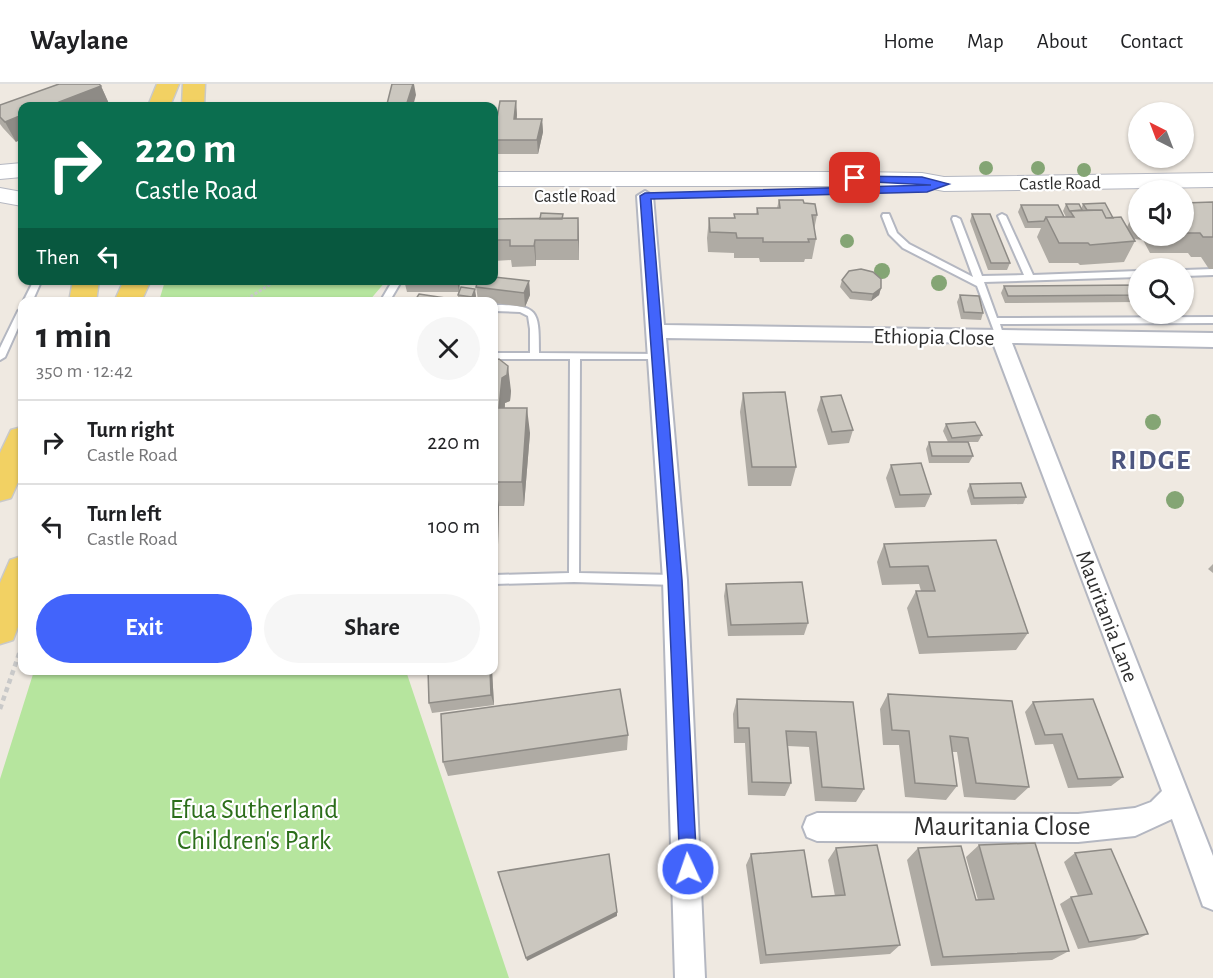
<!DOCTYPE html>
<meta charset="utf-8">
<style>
:root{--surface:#fff;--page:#f6f6f6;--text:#202124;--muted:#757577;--line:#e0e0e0;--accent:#4264fb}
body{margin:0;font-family:"Alegreya Sans",sans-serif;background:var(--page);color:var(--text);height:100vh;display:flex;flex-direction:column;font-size:22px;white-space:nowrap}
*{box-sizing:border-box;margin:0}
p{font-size:20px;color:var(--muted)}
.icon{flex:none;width:33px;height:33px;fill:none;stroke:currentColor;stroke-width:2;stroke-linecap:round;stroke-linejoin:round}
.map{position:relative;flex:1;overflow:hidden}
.details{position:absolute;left:18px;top:213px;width:480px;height:378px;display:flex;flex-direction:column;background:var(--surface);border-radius:12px;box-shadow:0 2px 4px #0004}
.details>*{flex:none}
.hud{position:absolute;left:18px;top:18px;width:480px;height:183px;border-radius:12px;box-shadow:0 2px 4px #0004;background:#0b6e4f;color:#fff;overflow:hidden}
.needle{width:39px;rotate:318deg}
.tools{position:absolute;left:1128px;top:18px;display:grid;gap:12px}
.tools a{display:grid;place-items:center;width:66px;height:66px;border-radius:50%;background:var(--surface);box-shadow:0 2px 4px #0004;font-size:30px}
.pin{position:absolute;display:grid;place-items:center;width:51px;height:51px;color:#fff;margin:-26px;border-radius:12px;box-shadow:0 3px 9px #0006}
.me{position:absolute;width:66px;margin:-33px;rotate:357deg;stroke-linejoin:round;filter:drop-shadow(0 0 4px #0008)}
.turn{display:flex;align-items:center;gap:21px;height:126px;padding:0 18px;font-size:27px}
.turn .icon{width:78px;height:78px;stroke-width:2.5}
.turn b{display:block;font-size:42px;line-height:51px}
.then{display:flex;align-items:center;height:57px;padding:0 18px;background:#0003;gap:12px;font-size:22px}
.round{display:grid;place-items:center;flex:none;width:63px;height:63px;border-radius:32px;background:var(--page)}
.overview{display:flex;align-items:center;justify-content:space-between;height:102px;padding:0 18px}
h1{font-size:36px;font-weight:700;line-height:45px}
.button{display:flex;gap:12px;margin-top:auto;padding:12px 18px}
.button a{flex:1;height:69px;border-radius:36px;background:var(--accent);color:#fff;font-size:24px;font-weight:700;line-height:69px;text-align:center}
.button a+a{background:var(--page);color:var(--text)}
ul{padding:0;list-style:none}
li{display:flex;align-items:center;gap:18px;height:84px;padding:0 18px;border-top:2px solid var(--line)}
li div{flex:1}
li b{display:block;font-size:22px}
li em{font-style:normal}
header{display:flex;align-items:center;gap:36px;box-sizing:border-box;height:84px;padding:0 30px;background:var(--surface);border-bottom:2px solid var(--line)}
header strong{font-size:28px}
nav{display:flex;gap:33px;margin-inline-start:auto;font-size:21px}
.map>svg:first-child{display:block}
.green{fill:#b6e59e}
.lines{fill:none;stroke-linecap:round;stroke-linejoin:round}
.service-casing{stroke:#b4b7c1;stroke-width:4}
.minor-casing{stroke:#b4b7c1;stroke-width:4}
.secondary-casing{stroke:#b4b7c1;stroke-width:2}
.primary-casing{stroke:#c9c9c9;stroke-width:3}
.path-far1{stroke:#c9c9c9;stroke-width:3;stroke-dasharray:3 2;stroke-linecap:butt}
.path{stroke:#c9c9c9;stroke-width:4.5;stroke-dasharray:5 4;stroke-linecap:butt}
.service{fill:#fff;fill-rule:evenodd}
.minor{fill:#fff;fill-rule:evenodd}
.secondary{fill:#fff;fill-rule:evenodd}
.primary{fill:#f2d163;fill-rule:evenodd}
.tree{fill:#84a574}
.wall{fill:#afaba4}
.shaded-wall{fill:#8e8b86}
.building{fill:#cbc7bf;stroke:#8e8b86;stroke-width:1.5}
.route{fill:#4264fb;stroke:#2b41a3;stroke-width:1.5}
.labels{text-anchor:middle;stroke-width:4.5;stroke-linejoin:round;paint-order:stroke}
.far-street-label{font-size:18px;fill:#2e2e2e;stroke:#fff}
.street-label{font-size:22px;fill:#2e2e2e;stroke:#fff}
.near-park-label{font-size:27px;fill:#2c6e1b;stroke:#fff}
.near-street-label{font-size:27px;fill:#2e2e2e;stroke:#fff}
.district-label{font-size:28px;font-weight:bold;letter-spacing:1.5px;fill:#4d5680;stroke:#fff}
</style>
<header>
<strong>Waylane</strong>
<nav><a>Home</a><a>Map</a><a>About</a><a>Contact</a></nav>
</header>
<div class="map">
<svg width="1213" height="894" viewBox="0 0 1213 894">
<rect width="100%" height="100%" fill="#efe9e1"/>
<path class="green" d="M165,197L166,196L386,197L369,217H159Z
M34,587H406L509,894H0V695Z"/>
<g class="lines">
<g class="service-casing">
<path id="service" d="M883,130H889L897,149L909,160L973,193L952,135L953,133H956L960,135L982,192L1024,191L998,132L1002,130L1006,132L1033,191L1138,187V193L984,198L997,234L1213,233V239L1000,240L1004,253L1003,255H997L977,202L903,164L889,150L882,132Z
M1213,185V191L1184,192V186Z
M393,196H402L389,218H380Z
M36,197L40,200L32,218H23L33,198Z
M494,221C539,221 539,226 539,269L661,270L663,272L661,274L658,275H580L579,489L675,491L679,493L680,496L679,499L675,501L574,498L494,500V491L569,489L570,275H494V269H530V245L528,232L520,228L494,227Z
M22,224V235L5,273L0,276V264L18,227Z"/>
</g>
<g class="minor-casing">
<path id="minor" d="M645,107L653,112L664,241L1213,249V263L1012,259L1213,772V826L1203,822L1172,735L1135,752L1078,758L817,757L807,753L803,743L807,733L817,729L1078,730L1135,724L1151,718L1162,707L993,259L666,254L687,496L705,894H675L663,496L637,112Z"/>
</g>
<g class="secondary-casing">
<path id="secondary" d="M22,79V93L0,95V81Z
M494,88H855L922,89L944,93L1213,89V103L944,107L922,103L855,102H494Z
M0,104L22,108V122L0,118Z"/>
</g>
<g class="primary-casing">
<path id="primary" d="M157,0H179L170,22H148Z
M183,0H205L204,22H182Z
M73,196H99L96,218H69Z
M124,196H151L141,218H114Z
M22,343V389L11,414L0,417V369L11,346Z
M22,472V532L13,556L0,560V499L10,476Z"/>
</g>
<path class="path-far1" d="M242,218L277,196"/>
<path class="path" d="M0,625L20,567"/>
<use href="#service" class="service"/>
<use href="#minor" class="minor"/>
<use href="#secondary" class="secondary"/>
<use href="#primary" class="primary"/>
</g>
<g class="tree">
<circle cx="986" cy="84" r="7"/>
<circle cx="1038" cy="84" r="7"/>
<circle cx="1084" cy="86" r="7"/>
<circle cx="847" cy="157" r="7"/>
<circle cx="882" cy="187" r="8"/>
<circle cx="939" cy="199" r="8"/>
<circle cx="1153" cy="338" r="8"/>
<circle cx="1175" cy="416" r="9"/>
</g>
<path class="wall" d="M101,2L110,22H22L16,58L3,44L0,40V21Z
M516,17L517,35H542L543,48L538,70H494V51Z
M779,116L804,119L817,131L814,146L816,155L812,175H805L804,178H760L759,174H734V169L708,168L707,154L709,134H734V130H756L757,124H777Z
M1213,118V185H1209L1201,173H1191L1188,169H1150L1143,156L1134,155L1135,157L1124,178L1080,181L1078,179H1049L1037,153L1041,144H1025L1018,128L1021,121L1066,133L1063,127L1066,120L1081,125L1083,120L1113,134L1127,143L1135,127L1137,126L1138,124V152H1184V119Z
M972,130L1010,179L1007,186H988L970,137Z
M578,134L579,176H536V182L512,183L511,176L494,177V135Z
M404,196H460L459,208H407Z
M842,196L881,204L879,211L871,217L850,215L840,203Z
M529,197L530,211L525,223L494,219V218L478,216L476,203Z
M1004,202L1138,204V218L1005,219L1001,209Z
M458,211L476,212L474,218H414L458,216Z
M960,211L983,229L981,236L961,235L957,218Z
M494,276L511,307L510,317L505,319V324L530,349L524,422H499L498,461L494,464Z
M743,309L796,383L791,402H748L740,328Z
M821,313L853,346L849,359L828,361L817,326Z
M946,340L982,351L978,358H969L973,372L969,379H929L926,365L929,358H948L943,347Z
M891,381L931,410L925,423L895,424L886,394Z
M970,400L1026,413L1023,420L971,421L967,407Z
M996,456L1028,549L1016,566L919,570L907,524L916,507H921L919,500L882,501L877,478L884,460Z
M1213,480V489L1208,485Z
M726,500L808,539L804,551L728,552L724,512Z
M428,586H492L494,621L432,629L429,619Z
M888,610L1012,617L1029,703L1015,716L964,713L957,668H952L957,702L946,716L905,713L899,661H883L880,625Z
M737,615L853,618L864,705L856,718L815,717L809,663L788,662L791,699L785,712L748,711L745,659H734L733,630Z
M1033,618L1123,693L1111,702L1068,704L1053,660L1035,661L1025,628Z
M628,651L627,666L448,692L443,678Z
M979,761L1069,867L1052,876L931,882L907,776L918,764L976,816H978L966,773Z
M836,764L900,861L890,870L760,880L746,781L751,770L812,813L835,812L828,776Z
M1075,769L1148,850L1135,856L1078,865L1060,820L1071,813L1078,812L1064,778Z"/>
<path class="shaded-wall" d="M413,0H414L416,11L413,22H406Z
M101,2L110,22H61L47,18Z
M516,17L517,31L515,48L514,35Z
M22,31V55L16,58L5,38Z
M542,35L543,48L538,70L537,56Z
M578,134L579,155V176L578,156Z
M535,156L536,176V182L534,162Z
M457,196H460L459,208Z
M529,197L530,211L525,223L524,209Z
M881,204L879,211L871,217L873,210Z
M475,205L476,212L474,218H472V213Z
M508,282L511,307L510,317L505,319L503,349L499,324L502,294Z
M527,324L530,349L524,422L522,398Z
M495,398L499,422L498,461L494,464Z
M490,586H492L494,621L491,611Z
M617,828V832L527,877L526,874Z"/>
<path class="building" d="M59,0H99L101,2L59,18L63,22H22V31L5,38L0,33V21Z
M392,0H413L406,22H390L391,20H387Z
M500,17H516L514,35H542L537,56H494V51Z
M779,116H803L804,119L815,120L817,131H812L816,155H808L809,158H763V154H737L736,149L710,148L709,134H735L734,130H758L757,124H780Z
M1213,118V153H1203L1200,149H1184V119Z
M1105,119L1113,134H1106L1102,126H1087L1083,120Z
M1066,120H1079L1082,126L1070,127V128Z
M1021,121H1058L1064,133H1046L1044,137L1028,138Z
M1102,126L1106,134L1121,133L1135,157L1090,161L1088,159H1059L1046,133H1074L1070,127Z
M541,129L563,130L562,135H540Z
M972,130H990L1010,179H991Z
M578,134V156H535L534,162H510V156H494V135Z
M861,185L873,188L881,195V204L873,210L852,208L842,196L849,187Z
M494,193L529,197L524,209L476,203L478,196H494Z
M1137,201L1138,204V211L1008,212L1004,202Z
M461,203L475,205L472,213L458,211Z
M419,210L465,217L414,218Z
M960,211L979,212L983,229L964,228Z
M499,275L508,282L507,291L502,294L499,324H527L522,398H495L494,438V276Z
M785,308L796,383H752L743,309Z
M841,311L853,346L832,348L821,313Z
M975,338L982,351L952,354L946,340Z
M929,358H968L973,372H932Z
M921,379L931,410L900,411L891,381Z
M1021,399L1026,413L974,414L970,400Z
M996,456L1028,549L928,553L916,507H935L928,482L890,483L884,460Z
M802,498L808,539L731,541L726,500Z
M428,586H490L491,611L429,619Z
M620,605L628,651L443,678L441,630Z
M888,610L1012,617L1029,703L976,699L968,654L950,652L957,702L915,699L909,647L892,646Z
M737,615L853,618L864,705L822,703L816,648L786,647L791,699L752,698L749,644H738Z
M1093,615L1123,693L1078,695L1062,650L1045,651L1033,618Z
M1035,759L1069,867L943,873L918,764L961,762L976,816L994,815L979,761Z
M877,761L900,861L766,871L751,770L804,766L812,813L845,811L836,764Z
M1111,765L1148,850L1089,858L1071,813L1092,810L1075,769Z
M609,770L617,828L526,874L498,788Z"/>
<path class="route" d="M852,92L922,93L949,100L927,108L651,115L682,496L697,785L694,792L688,794L682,792L680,785L668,496L640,112L645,109L931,101L855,97H852Z"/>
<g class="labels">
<g class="far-street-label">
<text transform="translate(1060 99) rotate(-1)" y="6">Castle Road</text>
<text x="575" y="118">Castle Road</text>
</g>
<g class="street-label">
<text transform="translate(934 252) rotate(1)" y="8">Ethiopia Close</text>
<text transform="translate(1108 532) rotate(69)" y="8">Mauritania Lane</text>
</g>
<g class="near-park-label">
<text x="254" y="734">Efua Sutherland<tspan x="254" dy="31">Children's Park</tspan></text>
</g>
<g class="near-street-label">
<text x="1002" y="751">Mauritania Close</text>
</g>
<g class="district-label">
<text x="1151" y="385">RIDGE</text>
</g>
</g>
</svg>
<div class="tools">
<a><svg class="needle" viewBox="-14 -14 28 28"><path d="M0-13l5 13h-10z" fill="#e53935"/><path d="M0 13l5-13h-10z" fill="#757577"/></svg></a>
<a><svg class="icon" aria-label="sound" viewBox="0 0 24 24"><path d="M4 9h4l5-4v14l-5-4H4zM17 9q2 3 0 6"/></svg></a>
<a><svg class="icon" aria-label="search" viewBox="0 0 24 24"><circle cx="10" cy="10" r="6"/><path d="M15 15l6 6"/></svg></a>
</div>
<div class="pin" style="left:855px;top:94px;background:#d93025"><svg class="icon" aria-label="arrive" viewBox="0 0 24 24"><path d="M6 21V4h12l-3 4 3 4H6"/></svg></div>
<svg class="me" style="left:688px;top:785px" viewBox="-20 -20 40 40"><circle r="17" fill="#4264fb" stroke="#fff" stroke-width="3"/><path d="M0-11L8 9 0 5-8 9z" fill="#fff"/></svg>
<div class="hud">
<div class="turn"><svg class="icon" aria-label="right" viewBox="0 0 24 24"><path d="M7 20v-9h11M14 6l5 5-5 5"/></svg><div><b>220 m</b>Castle Road</div></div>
<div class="then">Then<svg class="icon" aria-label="left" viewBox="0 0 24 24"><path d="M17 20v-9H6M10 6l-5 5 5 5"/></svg></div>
</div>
<section class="details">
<div class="overview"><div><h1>1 min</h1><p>350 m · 12:42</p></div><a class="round"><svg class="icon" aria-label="close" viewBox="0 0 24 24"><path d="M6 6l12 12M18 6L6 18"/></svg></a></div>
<ul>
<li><svg class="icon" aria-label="right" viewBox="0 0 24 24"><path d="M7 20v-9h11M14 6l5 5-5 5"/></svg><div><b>Turn right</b><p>Castle Road</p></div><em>220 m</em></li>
<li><svg class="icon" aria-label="left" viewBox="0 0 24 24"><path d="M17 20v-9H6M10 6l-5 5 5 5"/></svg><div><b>Turn left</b><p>Castle Road</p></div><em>100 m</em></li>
</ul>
<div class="button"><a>Exit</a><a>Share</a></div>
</section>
</div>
